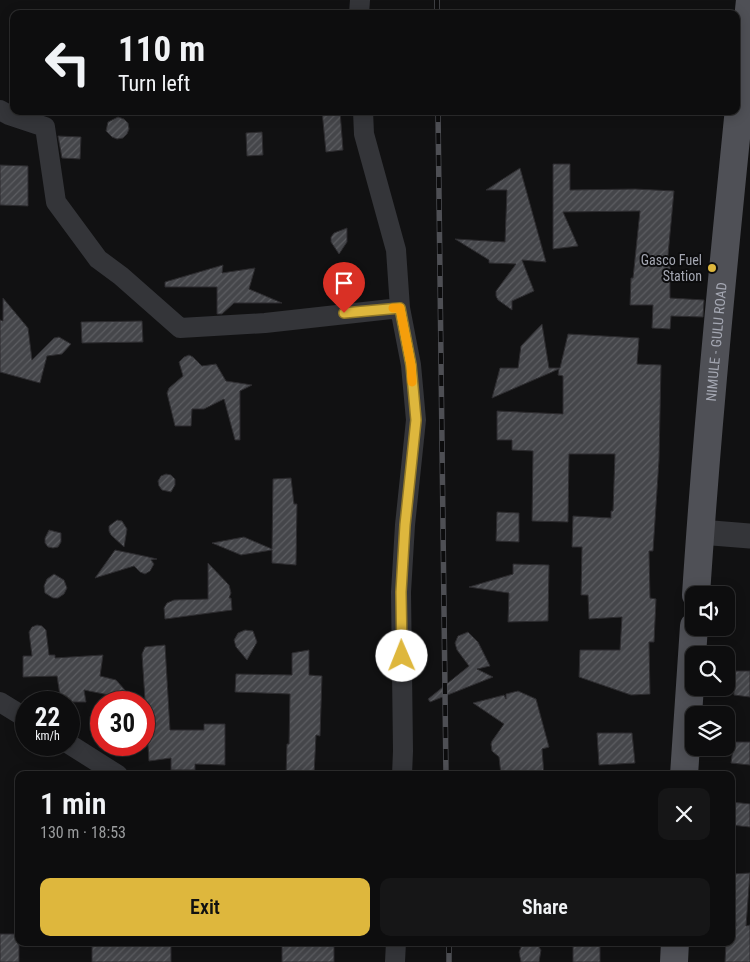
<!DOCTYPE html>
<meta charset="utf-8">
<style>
:root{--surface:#0d0d0e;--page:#161617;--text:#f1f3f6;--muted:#9a9c9e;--line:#2d2d2e;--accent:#deb73d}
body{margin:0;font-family:"Roboto Condensed",sans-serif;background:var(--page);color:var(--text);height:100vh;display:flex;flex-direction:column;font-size:19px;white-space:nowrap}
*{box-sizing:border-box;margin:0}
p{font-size:16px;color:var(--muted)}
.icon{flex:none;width:28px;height:28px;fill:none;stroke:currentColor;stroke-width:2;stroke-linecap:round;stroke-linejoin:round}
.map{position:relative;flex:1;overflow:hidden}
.sheet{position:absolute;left:15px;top:771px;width:720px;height:175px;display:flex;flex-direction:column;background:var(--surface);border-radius:10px;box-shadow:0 2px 12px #0003,0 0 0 1px var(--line)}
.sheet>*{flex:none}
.banner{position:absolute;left:10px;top:10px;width:730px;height:105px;border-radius:10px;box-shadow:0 2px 12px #0003,0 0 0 1px var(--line);background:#0d0d0e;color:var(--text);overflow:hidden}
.tools{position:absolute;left:685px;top:586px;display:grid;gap:10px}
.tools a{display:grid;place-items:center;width:50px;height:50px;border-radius:10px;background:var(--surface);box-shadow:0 2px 12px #0003,0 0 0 1px var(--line);font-size:25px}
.speed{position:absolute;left:15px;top:691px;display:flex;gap:10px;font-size:25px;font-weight:700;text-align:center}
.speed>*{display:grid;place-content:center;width:65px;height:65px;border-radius:50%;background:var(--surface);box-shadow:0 2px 12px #0003,0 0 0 1px var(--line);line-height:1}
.speed small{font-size:12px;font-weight:400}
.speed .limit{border:8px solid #d22;background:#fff;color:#111}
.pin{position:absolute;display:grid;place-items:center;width:42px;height:42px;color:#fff;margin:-51px -21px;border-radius:50% 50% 50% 0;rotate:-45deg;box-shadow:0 0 5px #0007}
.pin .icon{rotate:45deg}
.me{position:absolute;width:55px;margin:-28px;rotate:359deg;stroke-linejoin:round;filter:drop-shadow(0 0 4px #0008)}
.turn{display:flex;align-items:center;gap:18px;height:105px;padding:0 25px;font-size:22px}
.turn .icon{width:65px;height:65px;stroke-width:2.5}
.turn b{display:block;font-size:35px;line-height:42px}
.round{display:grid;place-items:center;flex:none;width:52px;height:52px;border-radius:10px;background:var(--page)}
.head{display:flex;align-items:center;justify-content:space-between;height:85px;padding:0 25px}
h1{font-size:30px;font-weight:600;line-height:38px}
.primary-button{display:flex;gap:10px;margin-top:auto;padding:10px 25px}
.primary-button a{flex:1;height:58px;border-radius:10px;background:var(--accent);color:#111;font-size:20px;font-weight:600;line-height:58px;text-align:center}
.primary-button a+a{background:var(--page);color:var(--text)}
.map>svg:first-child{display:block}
.building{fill:url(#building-hatch);stroke:#2c2b2e}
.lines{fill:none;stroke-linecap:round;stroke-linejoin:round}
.minor{stroke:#343539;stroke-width:20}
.tertiary{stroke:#343539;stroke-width:25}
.primary{stroke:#4f5056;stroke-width:28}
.rail-casing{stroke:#4e4f54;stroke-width:5.5}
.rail{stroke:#0c0c0d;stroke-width:4;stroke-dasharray:11;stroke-linecap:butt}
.route-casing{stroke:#907728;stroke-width:12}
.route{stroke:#deb73d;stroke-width:9}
.slow{stroke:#f59e0b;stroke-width:9}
.poi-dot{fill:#deb73d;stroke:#0c0c0d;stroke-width:2}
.labels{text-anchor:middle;stroke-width:4;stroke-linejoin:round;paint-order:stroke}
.poi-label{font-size:14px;fill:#a4a7b2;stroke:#0c0c0d;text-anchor:end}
.street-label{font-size:14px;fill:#a4a7b2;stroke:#0c0c0d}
</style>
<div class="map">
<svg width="750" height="962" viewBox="0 0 750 962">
<defs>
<pattern id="building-hatch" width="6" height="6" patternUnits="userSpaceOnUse" patternTransform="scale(1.25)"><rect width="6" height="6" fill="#45464a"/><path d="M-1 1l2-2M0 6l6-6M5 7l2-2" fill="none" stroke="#5d5e62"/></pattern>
</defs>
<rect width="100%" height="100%" fill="#111112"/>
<path class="building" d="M322,111H340L343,150L326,152Z
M118,117L124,119L128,123L129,129L127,134L123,138L117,139L112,137L106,131L108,122Z
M262,132L263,155L247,156L246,133Z
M58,136L81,137L80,159L62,158Z
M553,164H570V190L635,189L674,191L667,266H670V298L704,300L703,317L671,316L670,329L652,328L653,305H630L631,278H633L640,211L563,212L578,246L553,249Z
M0,165L28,166V206L0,205Z
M520,168L546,262L522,260L534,291L512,301V310L498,300L496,296V291L516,264L489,263V260L455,239L505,242L507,190H486Z
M347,228V242L339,254L331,242V237L334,233Z
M223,265L222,273L255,268L249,289L282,303H234L222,314H217V287H165V282Z
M3,298L28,328L32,360L54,338L59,337L71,344L62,354L47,356L40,383L0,372V320L3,321Z
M142,321L143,342L82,343L81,322Z
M542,324L549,368H560L568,334L639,338L637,364L661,365L659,460L653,551H649L650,598L656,599L654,642H649L650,694L631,695L579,677L580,650H620L622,617L589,619L588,595H581L582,547H572L573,516L611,518V511H613L615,454H569L568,522L532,521L533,451L512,450V440H497V411L563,414V376L558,375L559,369L492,398L500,368H518L521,346Z
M189,355L193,357L202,366L216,364L226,381L252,385L240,391V440H235L224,399L204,409H192L191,426H175L167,393L169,388L183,376L179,362L184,357Z
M166,474L171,475L175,479V485L171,492L162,490L159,486L158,481L161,476Z
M291,478L294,504H297L296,565L272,563V550L241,555L212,543L244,537L272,549L273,479Z
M497,512L519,513V542L496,541Z
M117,520L122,521L127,529L124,547L111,535L109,531V526Z
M49,530L61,533V542L58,547L53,548L48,547L45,543V538Z
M115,550L144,556L157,559L151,560L154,564L150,571L145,574L140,572L134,566L95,578Z
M208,563L229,585L231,593L229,598H231L232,610L165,619L164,608L167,603L174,600L208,599Z
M513,564L549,565L548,621L508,622L509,593L469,587L513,574Z
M54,574L64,580L67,588L64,594L58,598H53L45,593L44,586L47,579Z
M37,625L42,626L46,630L49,655H55V658L103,655L100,676L116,680L134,700L84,690L86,702H61L57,676L23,677V656H32L29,632L32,627Z
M245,630L253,631L257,642L247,660L236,647L234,640L238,633Z
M468,632L478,642L490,666L477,669L493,677L430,702L428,699L469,666L457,650L455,643L458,636Z
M165,645L170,730H204V724H225V765L195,764V770H171V758L149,761L142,654L145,647Z
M309,650V675L322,676L320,736L316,735L314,775H286L287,744H289L290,694L235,692L236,674L292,675V653Z
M733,671H750V697L734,695Z
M518,691L536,699L549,747L542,749L544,775H501L499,757L492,751L491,744L492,741L504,724L473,703L504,695L506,699V694Z
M597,733H632L635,763L599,765Z
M734,742H750V765L731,763Z
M732,802L750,804V827L731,825Z
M750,873L746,926L750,925V962H725L726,942H731V926H736L732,874Z
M0,934H19V962H0Z
M525,942H535L539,947L541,950L539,962H521L519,952L522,945Z
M573,942H600V962H573Z
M171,944V962H92V945Z
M282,944L334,946V962H282Z"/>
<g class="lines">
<path class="minor" d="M359,14L360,0
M0,110L9,115L45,127L56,202L98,259L121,276L180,328L265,323L400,308
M363,111L364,134L396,250L400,308L411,365L416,420L405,525L401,592L403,751L402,775
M0,702L26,718
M69,744L118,775
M395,962L396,942"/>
<path class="tertiary" d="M700,532L750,536"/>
<g class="primary">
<path id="s1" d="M696,595C709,396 730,198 750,0"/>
<path d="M684,775L694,626"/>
<path d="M674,962L675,942"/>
</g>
<g class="rail-casing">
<path id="rail" d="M437,0V14
M438,111L446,775
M449,942V962"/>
</g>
<use href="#rail" class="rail"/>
</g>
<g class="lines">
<g class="route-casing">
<path id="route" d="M344,313L400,308L411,365L416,420L405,525L401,592L402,656"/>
</g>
<use href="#route" class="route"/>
<path class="slow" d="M393,308H400L411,365L412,382"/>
</g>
<circle class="poi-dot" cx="712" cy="268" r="5"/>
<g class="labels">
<g class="poi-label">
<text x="702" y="265">Gasco Fuel<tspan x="702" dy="16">Station</tspan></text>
</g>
<g class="street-label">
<text dy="5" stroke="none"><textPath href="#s1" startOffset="254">NIMULE - GULU ROAD</textPath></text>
</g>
</g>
</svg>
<div class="tools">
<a><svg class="icon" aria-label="sound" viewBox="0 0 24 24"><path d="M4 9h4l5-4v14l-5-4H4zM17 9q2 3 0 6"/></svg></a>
<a><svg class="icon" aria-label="search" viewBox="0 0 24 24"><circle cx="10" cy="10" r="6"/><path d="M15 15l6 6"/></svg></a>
<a><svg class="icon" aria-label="layers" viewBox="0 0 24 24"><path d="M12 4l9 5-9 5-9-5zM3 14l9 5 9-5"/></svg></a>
</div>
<div class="speed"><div>22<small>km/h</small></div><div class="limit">30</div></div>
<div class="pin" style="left:344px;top:313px;background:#d93025"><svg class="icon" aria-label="arrive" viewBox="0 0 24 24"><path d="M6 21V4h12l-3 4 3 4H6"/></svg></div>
<svg class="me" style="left:402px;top:656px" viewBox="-20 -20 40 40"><circle r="19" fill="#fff"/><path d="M0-13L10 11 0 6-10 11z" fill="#deb73d"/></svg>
<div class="banner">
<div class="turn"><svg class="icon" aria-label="left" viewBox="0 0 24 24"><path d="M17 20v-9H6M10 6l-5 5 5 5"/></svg><div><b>110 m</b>Turn left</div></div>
</div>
<section class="sheet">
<div class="head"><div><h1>1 min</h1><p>130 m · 18:53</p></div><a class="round"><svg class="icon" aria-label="close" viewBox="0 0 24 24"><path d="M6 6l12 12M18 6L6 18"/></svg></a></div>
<div class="primary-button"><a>Exit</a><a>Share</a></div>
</section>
</div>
